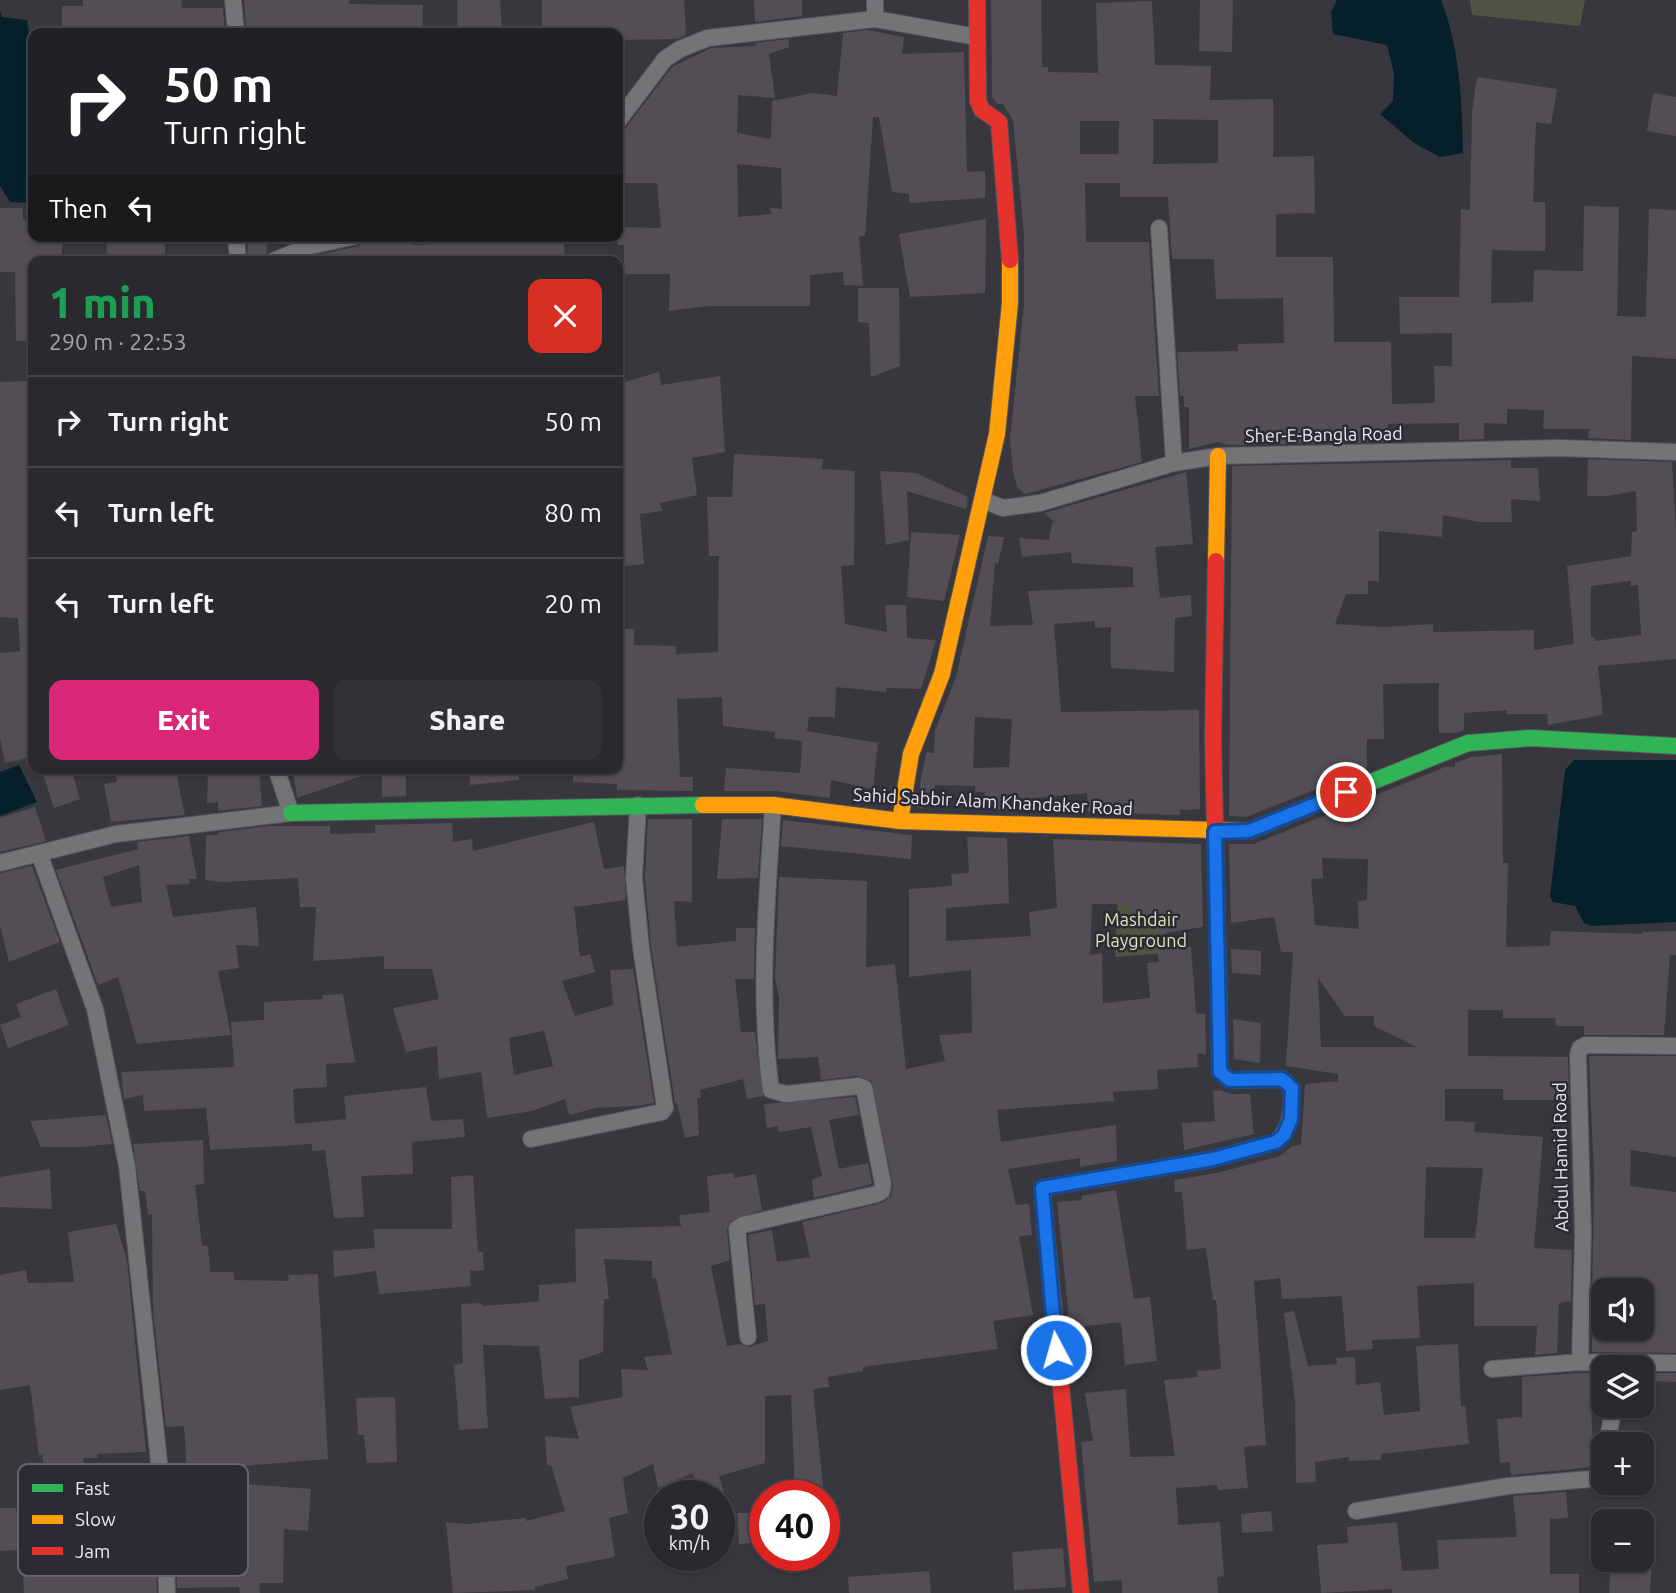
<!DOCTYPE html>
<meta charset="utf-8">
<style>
:root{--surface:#2a292e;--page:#323136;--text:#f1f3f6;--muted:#a5a6aa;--line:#46454a;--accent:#db2777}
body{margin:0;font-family:Ubuntu,sans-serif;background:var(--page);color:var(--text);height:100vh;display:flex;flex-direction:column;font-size:26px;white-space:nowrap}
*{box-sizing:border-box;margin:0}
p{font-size:23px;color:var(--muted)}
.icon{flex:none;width:38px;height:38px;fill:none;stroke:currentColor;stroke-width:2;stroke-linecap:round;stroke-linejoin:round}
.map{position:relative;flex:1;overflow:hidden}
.panel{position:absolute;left:28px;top:256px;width:595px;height:518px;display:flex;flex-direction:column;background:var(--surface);border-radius:14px;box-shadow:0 2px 5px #0004,0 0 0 2px var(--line)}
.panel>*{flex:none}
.hud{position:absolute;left:28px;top:28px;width:595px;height:214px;border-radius:14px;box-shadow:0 2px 5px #0004,0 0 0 2px var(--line);background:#202124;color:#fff;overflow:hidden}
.fabs{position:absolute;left:1591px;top:1278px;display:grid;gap:14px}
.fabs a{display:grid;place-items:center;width:63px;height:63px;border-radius:14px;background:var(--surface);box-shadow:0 2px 5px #0004,0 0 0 2px var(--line);font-size:35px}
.speed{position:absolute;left:644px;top:1480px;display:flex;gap:14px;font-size:35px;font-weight:700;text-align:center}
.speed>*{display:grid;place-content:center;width:91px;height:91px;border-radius:50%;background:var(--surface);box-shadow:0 2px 5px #0004,0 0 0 2px var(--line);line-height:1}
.speed small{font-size:18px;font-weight:400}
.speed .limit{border:10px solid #d22;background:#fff;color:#111}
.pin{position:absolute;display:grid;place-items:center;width:60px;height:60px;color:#fff;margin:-30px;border:4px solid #fff;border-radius:50%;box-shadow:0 2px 7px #0007}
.me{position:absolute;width:77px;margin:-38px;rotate:354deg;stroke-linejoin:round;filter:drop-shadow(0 0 5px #0008)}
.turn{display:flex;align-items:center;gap:24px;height:147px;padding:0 21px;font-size:32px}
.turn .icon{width:91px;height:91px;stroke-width:2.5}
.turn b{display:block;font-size:49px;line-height:60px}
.then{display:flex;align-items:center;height:66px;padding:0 21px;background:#0003;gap:14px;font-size:26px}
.round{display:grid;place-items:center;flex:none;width:74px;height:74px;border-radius:14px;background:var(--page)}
.summary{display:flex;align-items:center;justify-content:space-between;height:119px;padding:0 21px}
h1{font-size:42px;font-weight:800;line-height:52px;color:#1e9e55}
.cta{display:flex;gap:14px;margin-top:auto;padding:14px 21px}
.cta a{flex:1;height:80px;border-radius:14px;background:var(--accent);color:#fff;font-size:28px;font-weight:800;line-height:80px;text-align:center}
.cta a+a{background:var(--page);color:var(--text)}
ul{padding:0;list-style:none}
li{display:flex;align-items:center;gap:21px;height:91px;padding:0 21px;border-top:2px solid var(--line)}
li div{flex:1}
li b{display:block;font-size:26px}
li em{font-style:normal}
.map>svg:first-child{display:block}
.green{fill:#505442}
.water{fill:#051f2b}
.building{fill:#534e55;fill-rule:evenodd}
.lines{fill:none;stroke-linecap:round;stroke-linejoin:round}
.street-casing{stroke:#555459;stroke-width:18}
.fast-casing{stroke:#555459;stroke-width:18}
.slow-casing{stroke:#555459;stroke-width:18}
.jam-casing{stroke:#555459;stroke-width:18}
.street{stroke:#737476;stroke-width:16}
.fast{stroke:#30b455;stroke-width:16}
.slow{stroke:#ff9f0a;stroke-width:16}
.jam{stroke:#e5322d;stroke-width:16}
.route-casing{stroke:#114b97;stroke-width:18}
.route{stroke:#1a73e8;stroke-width:12}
.labels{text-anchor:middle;stroke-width:5;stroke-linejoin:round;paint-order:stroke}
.street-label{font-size:18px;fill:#e7e7ef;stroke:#2b2a37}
.park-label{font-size:18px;fill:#dae5af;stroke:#2b2a37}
.key{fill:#2b2a37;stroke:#63636e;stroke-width:2}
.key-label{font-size:19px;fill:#e7e7ef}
</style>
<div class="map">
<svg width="1676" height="1593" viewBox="0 0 1676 1593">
<rect width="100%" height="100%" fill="#38373e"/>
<path class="green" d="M1470,0H1585L1580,26L1472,15Z
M1120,852L1164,853L1166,953L1115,957Z"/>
<path class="water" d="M1337,0H1441C1460,50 1462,100 1463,153L1440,157L1414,143L1380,114L1393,101L1394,73L1387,45L1333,34L1331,12Z
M0,11L2,17L27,20L33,57V203L10,202L0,186Z
M1574,760H1676V922L1591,926L1584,923L1575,906L1553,902L1550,897L1565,770Z
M19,765L37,802L0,816V772Z"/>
<path class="building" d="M83,0H181L182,8H223L225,33H62V6H83Z
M244,0H349V4L423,5V33H314V27H246Z
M457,0H500L502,33H457Z
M542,0H684L686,35L677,39L618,40V33H542Z
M754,0H802V16L755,22Z
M991,0H1041L1042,67H1048V72L1098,73L1096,3L1152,1L1155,65L1211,66L1210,100L1273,99V157L1314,156L1315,213L1276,214V257H1333L1334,342H1391L1392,404L1435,403L1434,366H1452V333L1400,334L1399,297H1459L1461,209L1470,210L1472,112L1477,77L1557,89L1551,124L1536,122L1533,202H1545V251L1492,250L1491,303L1533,302L1534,270L1583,271L1584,206L1619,207L1617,316L1646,317L1649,209L1676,210V359L1632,356L1631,440L1588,438L1589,429H1543L1544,410L1507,409V424L1484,423V439L1459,440V423L1388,424V442L1227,445L1218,442L1189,449V407H1184V396H1180L1177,352L1238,351V344L1284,343L1283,298L1216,299L1214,259H1172L1168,197H1120V183H1085L1086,242H1149L1159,396H1135L1142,462L1025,494L1017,487L1013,472L1010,439L1024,304V234L1013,120L1003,104H998L992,98ZM1153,119L1218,120V163L1153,164ZM1080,121H1119V154H1080Z
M1200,0H1233L1232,52L1199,51Z
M867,30L904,37L902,54L964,52L967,172L985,171V198L909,203V194L892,192L879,117H873L865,236H859L863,286L844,285L843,272L810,275V306H708L669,311L670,274H624V245H618V227L661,228L657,183H624L618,138L672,67L711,48L756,46L755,43L789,39V47L769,54L775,98L738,95L737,133L771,139L772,101L813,93L837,96L843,33ZM737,164L781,168L782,209L770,208L771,214L738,217Z
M1653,93L1676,97V136L1647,131Z
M0,208H23V220H33V236H62V261H33V341H16L15,272H0Z
M986,219L985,293L910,297L899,234Z
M106,236H165V261H107Z
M247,236H266L267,253L263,261H248Z
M472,236H564L565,261H312L313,256L359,246L366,237L415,239L413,245L472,242Z
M858,288H899L900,366L871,377L869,323L858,322Z
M659,372L661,385L720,376L725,452L692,458L697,495L660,503L663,511L640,514L644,564L618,567V435L625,434L618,384Z
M33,381V757L5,763L0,739V653L20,651L18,618L0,617V382Z
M734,454L823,459L822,469L855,471L854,565L841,566L845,624L887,632L885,605H906L907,638L936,640L921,689L886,688V692L836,687L835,717H809L807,731L878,743L873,789L831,780L830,798L775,791H724L726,768L800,773L802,741L774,738L775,732L723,726L722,697L677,699L680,777H693V791L617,790V784L573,782V768H618V629H634V645L676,646V654L718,652L719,556H709L707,497H732Z
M1588,459L1672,462L1676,528V659L1598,666L1603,715L1548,725L1547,714H1507V710L1464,713V730L1455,733H1439V683L1383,684L1384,739H1367V769L1246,817L1229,816L1232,466L1511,460V468H1538L1540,501L1511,499L1512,522H1479L1443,515L1442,537L1379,531V581H1368V594H1346L1335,624L1384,627L1433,624V632L1534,630V650L1574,644L1567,566L1631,556L1632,532L1637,531L1636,491L1606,496H1587ZM1631,581V586L1638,585L1641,635L1595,641V637H1591V586Z
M880,471L916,473L968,497L966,509L907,491L909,540L886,545Z
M1186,472L1193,544L1155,547L1160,598L1191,595L1192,616L1175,618L1174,672L1111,668V627L1095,628V621L1054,624L1061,712L1199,710L1200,809L1180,810V815L1088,812L1087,793L1008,801L1009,810L984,809L985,792H975V786L935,785L934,794L924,792L923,808L916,807L925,758L927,752L934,753L935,731L956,677L988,536L1004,537L998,564L995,563L990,626L1033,625L1028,591L1133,587V567L1072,563L1071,552L1022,557L1019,538L1049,540L1052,522L1056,523L1044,513ZM975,717L1012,719L1009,767L973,768Z
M911,532L960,535L944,601L907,597Z
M1502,754L1503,863H1508L1506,947L1550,946L1551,931L1642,934V932L1676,931V955H1670L1664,1035H1584V1026H1556L1555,1018H1503V1010H1468V1056L1568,1057L1569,1100H1503V1089H1445V1121L1475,1122L1474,1132L1543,1137L1534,1248L1572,1250L1571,1301L1559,1303L1557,1353L1535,1355L1537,1326H1474V1283L1417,1286L1420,1338L1372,1340L1373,1349L1346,1351L1342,1296L1282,1299L1280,1278L1254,1281L1266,1445L1244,1447L1248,1488L1218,1490L1217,1485L1176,1488L1178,1525L1220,1522L1224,1576L1217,1577L1218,1593H1122V1580L1094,1582L1081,1442L1093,1441L1085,1393L1126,1389L1130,1457L1175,1456L1164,1380L1198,1377L1197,1371L1221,1369L1216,1300H1213L1206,1248L1187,1250L1182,1192H1175L1174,1180L1217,1173L1280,1156L1293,1146L1301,1145L1305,1084L1338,1081V1074L1286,1066L1293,952H1281L1274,917L1231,923L1229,844H1254L1445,767H1455V763L1471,757ZM1322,858L1368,859L1367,900L1358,901L1359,929L1315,925L1311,879L1323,878ZM1318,978L1345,1016H1374V1026L1417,1047H1321ZM1426,1167L1483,1168L1475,1238H1424Z
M41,768H71L80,799L54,808Z
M114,768H175L185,815L111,822L104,784L117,782Z
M208,768H259L262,806L218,811V802L207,803Z
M312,768H376V771L297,798L294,776H312Z
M382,768H406V796L382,797Z
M469,768H518L519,780L470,785Z
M35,807L46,841L0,852V818Z
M648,819H692V902L674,901L677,947L736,941V928H755L754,979H735L741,1032H755L763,1096L747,1099L743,1079L700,1090L701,1098H697L699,1135L685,1138L677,1103H675L651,947L645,878Z
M722,819H762L758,878L717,879Z
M783,820L912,835L911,859L781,846Z
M594,822L604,869L624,866L626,900L574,907L580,957L590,954L595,972L562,981L575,1016L613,1005L610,970L633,969L654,1103L638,1106L596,1108L569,1115L565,1099L532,1111L487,1118L481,1072L439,1079L437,1046L406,1052L393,1008L439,999L432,969H384V956L313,961L316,907H300L298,878L223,882L205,880L206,835H219V832L269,826H330V834L375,833V825L452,823L453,842L472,839L473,851ZM544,1031L553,1066L514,1075L509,1038Z
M189,836L197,879H189L190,884L166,885L173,917L256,907L259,946L236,945L239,968L218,971L231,1035L137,1044L118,977L98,985L56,870L138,849L137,842ZM139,865L142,902L111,907L103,877Z
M967,837L1007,838L1009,903L946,908V941L1031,936L1029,912L1057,908L1053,839L1201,844L1203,927L1157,934L1155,916L1130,918L1129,904H1092L1090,955L1102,953L1103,1003L1150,998L1147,963L1159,962L1157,945L1191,947L1196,1013L1205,1014L1206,1055L1197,1053L1198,1067L1157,1070L1158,1089L1113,1092L1114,1101L997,1110L1001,1142L1116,1125L1117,1161L1080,1167V1158L1008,1169L1016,1205L1029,1204L1032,1235L1019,1236L1033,1315L993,1321L998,1349L863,1367V1371L828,1377L829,1387L813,1389L824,1496H795L791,1395L765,1396V1463L719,1476L725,1496H696L693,1473L658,1488L653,1464L623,1478L628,1513L609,1518L615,1557L566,1566L568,1579L535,1587V1590L453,1593L446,1522L466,1524L526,1518V1521L565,1511L551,1465L547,1466L545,1436L579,1439L570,1407L623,1397L621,1369L648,1370L644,1357L672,1354L656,1278H652V1261L604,1259L609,1299H604L603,1352L579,1360V1397L545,1399L539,1346L483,1345L488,1428L459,1430L454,1365L463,1363L461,1304L481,1303L482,1306L536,1302L539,1300V1285L576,1282L575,1229L681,1226L679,1215L710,1212L707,1176L733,1173L734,1178L756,1174L762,1210L731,1221L727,1230L730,1260L711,1266L727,1346L740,1344L750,1347L768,1341L765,1304L755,1305L748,1235L772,1230L777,1262L810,1257L802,1222L882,1203L891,1196L893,1185L871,1081L857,1076L821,1080L818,1057L778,1059L779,998L775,978L779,877L867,881L866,967L895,964L906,1069L945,1061L939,1035L972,1033L971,970L909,977V889L952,886L951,874L969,873Z
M32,866L60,942L9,962L0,925V873Z
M1231,949L1261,951V975L1232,973Z
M56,989L69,1025L8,1048L0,1025L21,1017L16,1004Z
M343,994L355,1062L326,1064L327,1087L293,1089L295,1124L346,1119L344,1096L426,1087L431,1121L463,1119L465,1137L412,1142L413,1174L361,1176L364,1217L334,1218L325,1150L312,1151V1144L210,1150L206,1108L144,1111L143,1095L124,1099L121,1072L234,1067L231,1022L264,1020V1002L323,999L322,995Z
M1233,1019L1261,1023L1260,1063L1234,1059Z
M1589,1056H1676V1157L1631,1150L1630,1186L1676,1192V1353L1592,1352V1338H1597L1598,1328H1642V1290H1603V1305L1592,1303L1594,1177Z
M1220,1090L1230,1094H1250L1254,1134L1184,1150L1182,1123L1215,1121L1213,1091Z
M855,1097L859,1115L829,1120L839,1169L868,1163L872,1184L814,1198L812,1180L822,1176L811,1127L779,1132L778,1126L767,1128L764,1104Z
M106,1115L112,1144L78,1147H41L30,1121Z
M203,1140L204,1184L195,1185L202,1246H208L210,1272H233L234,1280L289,1281L288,1275L318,1274L328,1459L218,1468V1482L311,1489L308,1531L284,1529L283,1583H259L260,1593H240L239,1587L177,1588L176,1551L216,1552L215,1517L176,1519L173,1475H187L184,1426L166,1427L153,1311L152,1214L148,1215L145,1191H140L133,1144Z
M50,1169L52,1209L0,1207V1177Z
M473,1175L478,1252H483L484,1270L470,1271L471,1286L379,1294L376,1271L334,1277L333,1251L375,1248L373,1229H452L451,1177Z
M1116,1190L1134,1299L1150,1297L1157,1361L1125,1365L1121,1322L1070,1328L1057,1202L1082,1200L1081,1196Z
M116,1224L127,1260L146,1452L97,1454V1458H83L84,1465L68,1466L71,1497L62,1498L53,1464L44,1467L42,1455H39L30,1385L0,1390V1275L26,1270L28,1283L74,1282L68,1232Z
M1294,1311L1308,1366L1337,1364L1336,1358L1355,1357L1356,1385L1380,1382L1384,1415L1420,1411L1416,1346L1458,1344L1461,1406H1465L1469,1444L1381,1454V1460L1349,1461V1457L1315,1462L1316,1482L1296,1483L1295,1400L1284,1313Z
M1580,1373H1600L1601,1399H1591L1593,1460L1591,1467L1511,1475L1510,1462L1500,1463L1497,1419L1522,1417V1377Z
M1651,1373H1676V1382L1652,1381Z
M395,1397L397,1462L367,1463L364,1435H358L356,1398Z
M1566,1492L1568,1518L1550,1519V1574H1579V1593H1392V1589L1321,1593L1317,1545L1348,1543L1347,1527L1397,1522L1402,1571L1439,1569L1437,1540L1517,1537L1513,1496Z
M152,1498L155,1520L130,1523L137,1570L156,1569L157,1593H24L22,1550L0,1551V1508H16V1511L56,1509L55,1506H64L63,1503Z
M1271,1511L1273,1531L1242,1533L1241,1514Z
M737,1513H765V1542L739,1544Z
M1063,1548L1066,1587L1014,1590L1012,1552Z
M1611,1559H1652L1650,1593H1609Z
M929,1571L931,1593H849L848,1577Z"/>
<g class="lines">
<g class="street-casing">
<path id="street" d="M233,0L236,33
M875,0V19
M618,121L665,59L680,49L708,38L875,19L977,37
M1159,228L1174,463
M236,236L238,261
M273,261L310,246L356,236
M982,500L1003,508L1040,503L1174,463L1218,456L1560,448L1676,452
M39,853L95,1009L127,1166L165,1517L167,1593
M0,863L116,834L291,813L276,768
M531,1139L662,1112L665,1108L641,948L634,878L638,805
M748,1337L737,1229L743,1225L877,1194L882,1191L883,1184L864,1088L858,1086L786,1094L771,1090C758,995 767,901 773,805
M1580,1362L1583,1233L1578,1055L1580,1048L1586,1045L1676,1046
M1492,1369L1580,1362L1676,1363
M1607,1444L1614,1405
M1356,1511L1508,1486L1591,1479L1599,1475L1603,1464"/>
</g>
<g class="fast-casing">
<path id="fast" d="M291,813L703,805
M1272,822L1468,743L1531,738L1676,746"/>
</g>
<g class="slow-casing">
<path id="slow" d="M1216,561L1218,456
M703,805H773L900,821L1249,831L1272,822
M900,821L911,754L942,674L997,434L1010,303V260
M1047,1242L1042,1188L1213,1159L1276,1142C1293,1127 1291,1109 1292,1088L1282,1079L1230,1080L1220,1072L1219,1009"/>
</g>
<g class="jam-casing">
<path id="jam" d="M977,0L978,101L982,110L999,122L1010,260
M1216,561L1213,738L1219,1009
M1047,1242L1081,1593"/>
</g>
<use href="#street" class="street"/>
<use href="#fast" class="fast"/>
<use href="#slow" class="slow"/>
<use href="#jam" class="jam"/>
</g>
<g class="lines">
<g class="route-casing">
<path id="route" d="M1056,1350L1042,1188L1213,1159L1276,1142L1284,1135L1291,1119L1292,1088L1282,1079L1230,1080L1220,1072L1215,832L1249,831L1346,792"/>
</g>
<use href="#route" class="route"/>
</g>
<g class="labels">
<g class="street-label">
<text transform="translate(1324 435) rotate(-1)" y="6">Sher-E-Bangla Road</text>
<text transform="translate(993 802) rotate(3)" y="6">Sahid Sabbir Alam Khandaker Road</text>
<text transform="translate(1561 1157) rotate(-91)" y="6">Abdul Hamid Road</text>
</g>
<g class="park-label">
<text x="1141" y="926">Mashdair<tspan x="1141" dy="21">Playground</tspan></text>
</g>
</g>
<rect x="18" y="1464" width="230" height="112" rx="10" class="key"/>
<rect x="32" y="1484" width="31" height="8" fill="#30b455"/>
<rect x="32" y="1515" width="31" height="9" fill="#ff9f0a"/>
<rect x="32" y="1547" width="31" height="8" fill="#e5322d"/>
<g class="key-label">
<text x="75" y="1495">Fast</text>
<text x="75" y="1526">Slow</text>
<text x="75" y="1558">Jam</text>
</g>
</svg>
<div class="fabs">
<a><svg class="icon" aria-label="sound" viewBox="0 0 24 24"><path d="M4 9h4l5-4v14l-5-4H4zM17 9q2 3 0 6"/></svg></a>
<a><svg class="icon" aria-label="layers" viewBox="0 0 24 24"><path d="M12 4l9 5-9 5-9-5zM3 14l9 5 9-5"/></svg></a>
<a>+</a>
<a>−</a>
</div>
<div class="speed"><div>30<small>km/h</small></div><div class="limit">40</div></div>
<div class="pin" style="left:1346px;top:792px;background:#d93025"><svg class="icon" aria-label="arrive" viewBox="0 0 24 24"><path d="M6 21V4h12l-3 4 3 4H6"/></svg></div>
<svg class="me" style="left:1056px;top:1350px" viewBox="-20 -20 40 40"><circle r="17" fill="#1a73e8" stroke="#fff" stroke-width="3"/><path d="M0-11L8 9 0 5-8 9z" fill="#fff"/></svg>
<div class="hud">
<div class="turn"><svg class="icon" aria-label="right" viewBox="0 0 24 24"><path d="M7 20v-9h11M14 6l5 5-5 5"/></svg><div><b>50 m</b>Turn right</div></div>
<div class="then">Then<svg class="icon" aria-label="left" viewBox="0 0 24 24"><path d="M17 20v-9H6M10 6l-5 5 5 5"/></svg></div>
</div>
<section class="panel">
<div class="summary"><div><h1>1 min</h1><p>290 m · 22:53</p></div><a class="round" style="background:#d93025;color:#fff"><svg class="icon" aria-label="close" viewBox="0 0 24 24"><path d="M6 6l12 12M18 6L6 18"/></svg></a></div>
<ul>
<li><svg class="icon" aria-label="right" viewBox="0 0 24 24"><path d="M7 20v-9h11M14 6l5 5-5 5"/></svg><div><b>Turn right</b></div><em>50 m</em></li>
<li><svg class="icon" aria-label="left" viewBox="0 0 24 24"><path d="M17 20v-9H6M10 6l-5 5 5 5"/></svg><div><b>Turn left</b></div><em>80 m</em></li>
<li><svg class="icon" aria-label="left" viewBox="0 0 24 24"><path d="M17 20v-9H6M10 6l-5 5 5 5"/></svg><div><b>Turn left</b></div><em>20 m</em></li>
</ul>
<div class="cta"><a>Exit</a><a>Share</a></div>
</section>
</div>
